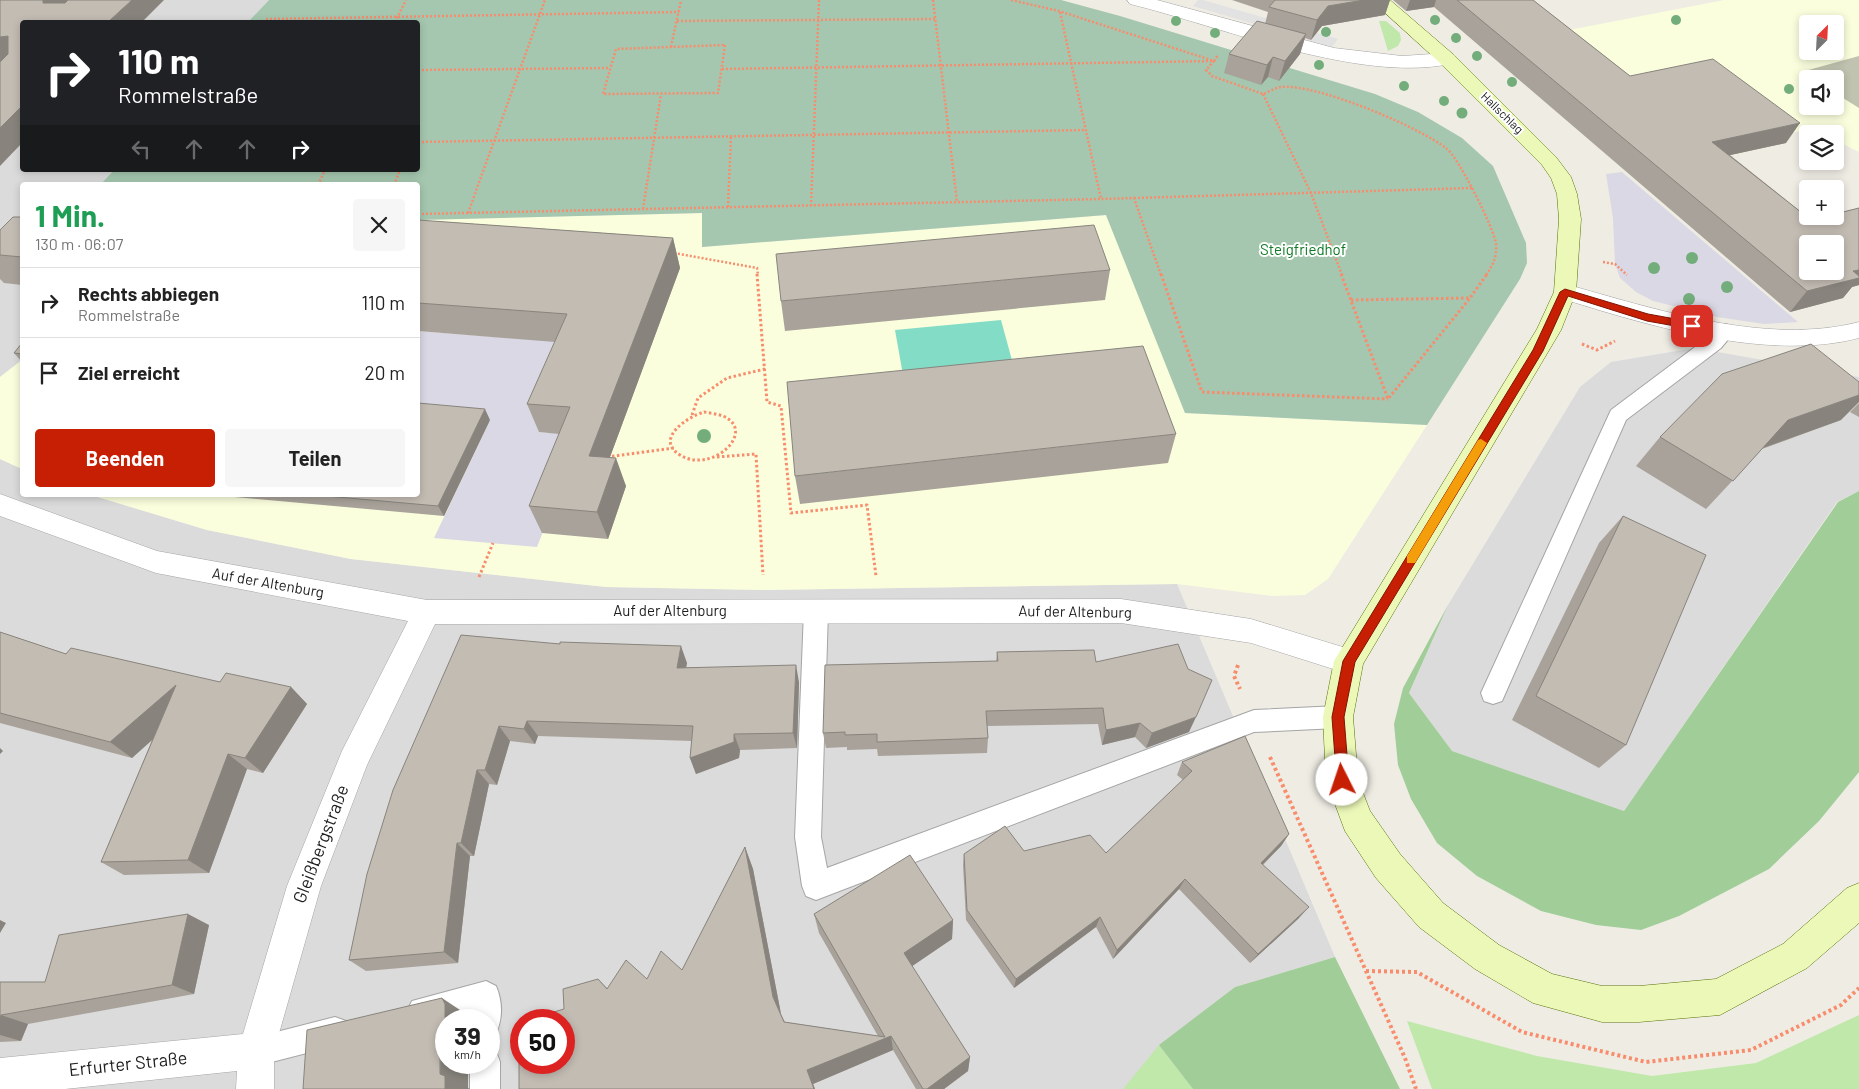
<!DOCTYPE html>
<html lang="de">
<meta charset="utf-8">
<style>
:root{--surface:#fff;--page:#f6f6f6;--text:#222;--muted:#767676;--line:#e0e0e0;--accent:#c71f04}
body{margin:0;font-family:Barlow,sans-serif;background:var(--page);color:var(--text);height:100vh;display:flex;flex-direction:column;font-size:19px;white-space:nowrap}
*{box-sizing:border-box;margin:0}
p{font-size:16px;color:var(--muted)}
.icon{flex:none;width:28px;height:28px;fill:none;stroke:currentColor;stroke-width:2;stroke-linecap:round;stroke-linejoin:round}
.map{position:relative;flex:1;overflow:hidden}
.sheet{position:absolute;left:20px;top:182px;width:400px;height:315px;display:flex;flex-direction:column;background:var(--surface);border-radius:5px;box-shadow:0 2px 8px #0003}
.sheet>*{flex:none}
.top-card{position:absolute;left:20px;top:20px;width:400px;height:152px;border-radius:5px;box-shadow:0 2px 8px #0003;background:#202124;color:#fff;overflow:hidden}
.needle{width:32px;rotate:24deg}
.tools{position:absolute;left:1799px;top:15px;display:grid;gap:10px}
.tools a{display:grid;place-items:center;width:45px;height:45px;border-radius:5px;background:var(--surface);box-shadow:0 2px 8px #0003;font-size:25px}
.speed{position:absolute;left:435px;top:1009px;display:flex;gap:10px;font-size:25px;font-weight:700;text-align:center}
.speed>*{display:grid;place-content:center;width:65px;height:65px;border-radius:50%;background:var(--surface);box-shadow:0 2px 8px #0003;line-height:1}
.speed small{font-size:12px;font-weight:400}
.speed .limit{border:8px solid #d22;background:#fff;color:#111}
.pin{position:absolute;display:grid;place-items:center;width:42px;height:42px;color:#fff;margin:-21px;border-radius:10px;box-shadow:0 2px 8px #0006}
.me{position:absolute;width:55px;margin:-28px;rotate:356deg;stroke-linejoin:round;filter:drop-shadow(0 0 4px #0008)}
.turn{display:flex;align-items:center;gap:18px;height:105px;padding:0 15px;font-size:22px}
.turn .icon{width:65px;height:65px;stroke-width:2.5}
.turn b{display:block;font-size:35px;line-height:42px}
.lanes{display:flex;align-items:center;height:48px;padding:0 15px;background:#0003;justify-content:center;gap:25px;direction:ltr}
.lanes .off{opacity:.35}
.round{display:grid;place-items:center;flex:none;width:52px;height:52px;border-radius:5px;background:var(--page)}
.headline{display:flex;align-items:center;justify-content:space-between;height:85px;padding:0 15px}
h1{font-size:30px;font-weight:700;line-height:38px;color:#1e9e55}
.cta{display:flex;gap:10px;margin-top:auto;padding:10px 15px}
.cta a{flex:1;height:58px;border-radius:5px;background:var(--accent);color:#fff;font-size:20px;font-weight:700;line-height:58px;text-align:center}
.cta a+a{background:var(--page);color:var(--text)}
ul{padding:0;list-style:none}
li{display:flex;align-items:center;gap:15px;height:70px;padding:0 15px;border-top:1px solid var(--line)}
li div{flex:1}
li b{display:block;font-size:19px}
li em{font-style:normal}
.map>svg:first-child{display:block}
.residential{fill:#dcdbdb;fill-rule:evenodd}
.education{fill:#fafedd;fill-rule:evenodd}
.construction{fill:#c0c3af}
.grass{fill:#c0e8aa}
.forest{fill:#a1cd99}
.cemetery{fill:#a5c7af}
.pitch{fill:#83dcc6}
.parking{fill:#e2e2e2}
.plaza{fill:#dad8e4}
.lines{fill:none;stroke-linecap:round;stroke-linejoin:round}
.service-casing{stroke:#a5a5a5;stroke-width:2}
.minor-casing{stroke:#a5a5a5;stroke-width:1}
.secondary-casing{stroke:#587207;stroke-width:1}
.path-far2{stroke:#f78d6d;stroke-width:2.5;stroke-dasharray:2 2;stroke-linecap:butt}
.path-far1{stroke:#f78d6d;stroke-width:3;stroke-dasharray:2.5 2.5;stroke-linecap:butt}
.path{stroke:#f78d6d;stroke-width:4;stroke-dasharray:3 3;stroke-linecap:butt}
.service{fill:#fff;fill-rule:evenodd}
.minor{fill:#fff;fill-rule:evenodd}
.secondary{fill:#ecf8b8;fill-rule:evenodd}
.tree{fill:#73ad7b}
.wall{fill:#a8a29a}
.shaded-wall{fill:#88847d}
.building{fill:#c3bcb3;stroke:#88847d;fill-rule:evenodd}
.route{fill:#c71f04;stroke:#811403}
.slow{fill:#f59e0b}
.labels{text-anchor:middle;stroke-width:4;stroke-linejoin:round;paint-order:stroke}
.far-street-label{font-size:12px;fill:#1e1e1e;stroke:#fff}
.park-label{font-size:15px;fill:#0e7a25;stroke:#fff}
.street-label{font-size:15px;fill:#1e1e1e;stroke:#fff}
.near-street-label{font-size:18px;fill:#1e1e1e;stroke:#fff}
</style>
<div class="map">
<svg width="1859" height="1089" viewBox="0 0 1859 1089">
<rect width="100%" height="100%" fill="#efece4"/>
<path class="residential" d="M0,0H269L248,22H22V170H114L100,185H22V360L0,377Z
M1695,348L1859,377V491L1837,502L1624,811L1452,751L1409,693L1448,605L1580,387L1611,362Z
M0,459L22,469V495H91L207,530L351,559L606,587L764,590L1177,584L1335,957L1235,987L1160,1045L1193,1089H0ZM446,1020H489V1062H446ZM521,1020H564V1062H521Z"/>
<path class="education" d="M1724,0H1859V152L1835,140V134H1824L1813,127L1778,137L1786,143L1728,156L1748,201L1679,217L1482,47ZM1808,24H1835V51H1808ZM1808,79H1835V106H1808Z
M702,213V247L1106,215L1185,413L1427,425L1328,579L1305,595L1273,596L1177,584L764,590L606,587L351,559L207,530L91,495H418V220Z
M22,360V469L0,459V377Z"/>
<path class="construction" d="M1859,56V108L1835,93V79H1813L1801,72Z"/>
<path class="grass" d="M1379,21H1386L1400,33L1401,40L1398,46L1388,51Z
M1859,1015V1089H1432L1407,1021L1537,1056L1652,1076L1756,1063Z
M1159,1045L1193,1089H1123Z"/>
<path class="forest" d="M1859,491V772L1819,821L1769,869L1679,916L1641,930L1596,925L1541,911L1477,876L1437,843L1411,799L1398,765L1394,724L1403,688L1448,605L1409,693L1452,751L1624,811L1838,502Z
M1335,957L1400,1089H1193L1159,1045L1235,987Z"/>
<path class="cemetery" d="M269,0H1061L1120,16L1375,94L1418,112L1462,138L1493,166L1526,243L1527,263L1520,279L1427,425L1185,413L1106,215L702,247V213L418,220V185H100L114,170H418V22H248Z"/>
<path class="pitch" d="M1001,320L1013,364L903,375L895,330Z"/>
<path class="parking" d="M1198,0H1203L1338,39L1332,47L1193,6Z"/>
<path class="plaza" d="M1622,172L1798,322L1764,324L1717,317L1653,301L1636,292L1620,278L1615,264L1613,218L1606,174Z
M418,331L578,343L539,432L581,435L537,547L434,538L490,420L418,413Z"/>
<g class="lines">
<g class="service-casing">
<path id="service" d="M1725,324L1732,326L1735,331L1721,348L1626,420L1502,701L1493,704L1484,701L1481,693L1611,410L1707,338L1718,326Z
M816,601L824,604L828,611L821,837L827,868L1254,710L1338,706L1347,709L1351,717L1347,725L1338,728L1254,732L816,900L806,896L802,886L795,837L804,611L808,604Z
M486,981L496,986C502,1000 503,1016 497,1031L489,1034V1020H471V1014L422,1026L412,1021L407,1011L412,1001Z
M335,1017L346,1021L350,1032L346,1043L256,1066L245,1062L241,1051L245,1040Z
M489,1048L496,1051L500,1062V1089H470V1062H489Z"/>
</g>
<g class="minor-casing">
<path id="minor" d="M1127,0H1157L1334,48L1402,56L1447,53L1454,55L1456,59L1454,63C1363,85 1220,26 1130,4Z
M1565,284C1655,309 1766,346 1859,322V338C1768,362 1645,325 1557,297L1554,292L1557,287Z
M0,494L157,551L427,600L1121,599L1251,619L1359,652L1364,661L1359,670L1349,674L1251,643L1121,623L435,624L367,765L321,886L274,1051V1089H236L237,1071L65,1089H0V1058L243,1034L287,886L342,751L408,621L156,573L0,516Z"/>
</g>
<g class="secondary-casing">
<path id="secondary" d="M1371,0H1390L1454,55L1556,157L1571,177L1577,194L1581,219L1576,292L1561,330L1363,664L1353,717L1358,780L1370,811L1400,854L1443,903L1499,945L1552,974L1602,986H1639L1716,979L1783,944L1847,888L1859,883V923L1807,968L1720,1015L1639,1022H1602L1533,1003L1475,969L1419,927L1376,878L1345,831L1326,780L1323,717L1334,661L1537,329L1554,292L1559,219L1557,194L1551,178L1542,165L1440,63Z"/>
</g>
<path class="path-far2" d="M933,0L957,202
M1011,0L1059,11L1214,61L1206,70L1212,76L1263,94C1268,92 1275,88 1281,87C1315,83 1420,127 1447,149C1458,157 1495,230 1496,244C1497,257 1493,265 1486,275
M1060,12L1101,199L1134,198L1161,275
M266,19L679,12
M677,21L936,19
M395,22L406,0
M725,45L718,93L603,94L616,49Z
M671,47L681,0
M722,69L1214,61L1218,55
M418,70L610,68
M1263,94L1311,193L1342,275
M418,142L1085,130
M318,185L325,170
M394,185L400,170
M1134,198L1472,188
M811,206L819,0
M728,207L731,136
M643,209L661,94
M468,213L545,0
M418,214L1101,199
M674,253L757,268L758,275
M1603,262L1615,264L1627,275"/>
<path class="path-far1" d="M757,274L767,402L781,406L791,513L867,505L876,576
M1161,274L1202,392L1388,399
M1341,274L1388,399L1470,298
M1351,300L1470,298L1487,274
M1582,344L1597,350L1615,341
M704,412C710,413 717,414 723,416C758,431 712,475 680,455C654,439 687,417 704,412Z
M692,415L698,398L727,378L765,369
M607,457L674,448
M717,457L756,454L763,575
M479,577L493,543"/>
<path class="path" d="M1238,665L1234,676L1240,689
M1270,757L1405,1058L1416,1089
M1366,971L1417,972L1522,1032L1646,1062L1751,1050L1841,1005L1859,988"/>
<use href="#service" class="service"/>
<use href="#minor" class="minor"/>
<use href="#secondary" class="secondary"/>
</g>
<g class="tree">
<circle cx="1435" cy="20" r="5"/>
<circle cx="1676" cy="20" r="5"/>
<circle cx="1176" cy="21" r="5"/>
<circle cx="1326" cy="32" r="5"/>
<circle cx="1215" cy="33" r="5"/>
<circle cx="1456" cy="38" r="5"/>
<circle cx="1477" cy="56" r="5"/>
<circle cx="1319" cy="65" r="5"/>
<circle cx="1512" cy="82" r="5"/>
<circle cx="1404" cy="86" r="5"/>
<circle cx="1789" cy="89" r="5"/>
<circle cx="1444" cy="101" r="5"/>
<circle cx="1462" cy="113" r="5.5"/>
<circle cx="1692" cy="258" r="6"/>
<circle cx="1654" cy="268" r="6"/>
<circle cx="1727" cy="287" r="6"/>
<circle cx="1689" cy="299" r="6"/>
<circle cx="704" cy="436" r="7"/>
</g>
<path class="wall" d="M1232,0H1390L1385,15L1322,26L1311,40L1305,38L1300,54L1279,81L1268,77L1261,85L1224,73L1229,54L1265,24L1268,12Z
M1393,0H1533L1630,76L1786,143L1730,155L1811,220L1859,208V285L1852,287L1843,298L1790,312L1434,7L1406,11Z
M22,217V285L4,283L0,279V230Z
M418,220L673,238L680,268L610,457L626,486L608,539L542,533L529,506L559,434L539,432L527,404L555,342L418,331Z
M1110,270L1105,300L785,331L781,301Z
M22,343V362L14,353Z
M1859,403V417L1850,412Z
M490,420L444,516L213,495H418Z
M1841,420L1762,449L1706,509L1636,466L1660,437Z
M1176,434L1168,463L800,504L795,476Z
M1623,516L1626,745L1599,768L1512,720L1599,543Z
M0,632L66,654L220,682L291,687L307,704L263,773L247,769L209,873L124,875L101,862L153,738L132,758L0,723Z
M461,635L687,663L686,667L799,682L797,748L740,750L739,758L696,774L690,758L692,741L538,736L535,744L510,741L497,785L489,784L474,856H470L458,963L366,971L349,960Z
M997,652L1096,662L1189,732L1146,748L1135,737L1102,745L1098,724L987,726L988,738L987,753L878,756L877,749L847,750V747L826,748L823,733L996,662Z
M1182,762L1289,834L1281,846L1263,865L1299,918L1250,963L1179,889L1113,959L1096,927L1014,988L966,920L963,865L964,854L1024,851L1106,853L1183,780L1177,775Z
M745,847L753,869L781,1014L785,1022L878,1036L819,933L814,914L953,920L952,939L912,966L970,1057L968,1071L944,1089H916L893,1050L813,1084L815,1089H519L564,1009L598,979L608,989L682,970Z
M209,925L194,994L28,1024L21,1041L0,1042V982H45Z"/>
<path class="shaded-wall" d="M43,0H79L57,21L43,3Z
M132,0H164L142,22H108Z
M1364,0H1390L1385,15L1322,26L1311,40L1317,20L1328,6Z
M1410,0H1436L1434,7L1406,11Z
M1306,34L1300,54L1279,81L1285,61Z
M8,36L22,56L0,72V37Z
M1273,57L1268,77L1261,85L1267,65Z
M22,106V143L0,166V128Z
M1800,123L1786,143L1699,162L1712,142Z
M673,238L680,268L600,484L589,456Z
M1859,270V285L1852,287L1843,298L1790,312L1807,291L1853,271Z
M1859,395V402L1841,420L1760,449L1788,420Z
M485,409L490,420L444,516L438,506Z
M616,458L626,486L608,539L597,512Z
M681,646L687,663L683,684L677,668Z
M796,665L799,682L797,748L793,733Z
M176,685L195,702L132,758L110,742Z
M291,687L307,704L263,773L245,758Z
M1196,717L1189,732L1146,748L1152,733Z
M527,721L538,736L535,744L524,729Z
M1140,723L1135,737L1102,745L1106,730Z
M499,726L510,741L497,785L485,770Z
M734,734L740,750L739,758L696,774L690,758Z
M0,748L3,751L0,754Z
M228,754L247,769L209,873L188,860Z
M477,770L489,784L474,856L461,843Z
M1289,834L1281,846L1253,874L1261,863Z
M457,843L470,856L458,963L444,952Z
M745,847L753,869L781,1014L773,997Z
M1185,879L1179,889L1113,959L1117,950Z
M1309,907L1299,918L1250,963L1258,954Z
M188,914L209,925L194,994L172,985Z
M1100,917L1096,927L1014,988L1016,979Z
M0,920L6,923L0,933Z
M953,920L952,939L905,971L904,953Z
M442,998L469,1016L471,1020H446V1062H468V1088L470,1089H445L440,1074Z
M1,1015L28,1024L21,1041L0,1035V1017Z
M891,1036L893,1050L813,1084L815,1089H814L807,1070Z
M970,1057L968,1071L944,1089H927Z"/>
<path class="building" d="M0,0H43V3H65L68,0H132L108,22H22V106L0,128V62L8,54V36L0,37Z
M1275,0H1364L1328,6L1317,20L1269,7Z
M1457,0H1533L1630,76L1713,59L1800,123L1712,142L1811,220L1825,216H1835V214L1859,208V270L1853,271L1859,276V278L1807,291ZM1808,244H1835V271H1808Z
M1257,21L1306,34L1285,61L1273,57L1267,65L1229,54Z
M13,217H22V257L0,255V230Z
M418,220L673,238L589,456L616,458L597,512L529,506L570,407L527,404L567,314L418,303Z
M1094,225L1110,270L781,301L776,254Z
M22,343V354L14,353Z
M1811,344L1859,382V395L1788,420L1733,481L1660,437L1722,374Z
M1143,346L1176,434L795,476L787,382Z
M418,403L485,409L438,506L315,495H418Z
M1623,516L1706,555L1626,745L1536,696Z
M0,632L66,654L71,648L220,682L226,673L291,687L245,758L228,754L188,860L101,862L176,685L110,742L0,713Z
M461,635L560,644V642L681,646L677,668L796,665L793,733L734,734V742L690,758L693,726L527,721L524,729L499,726L485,770H477L461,843H457L444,952L349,960L367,874L393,790Z
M1178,644L1188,669L1212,680L1196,717L1152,733L1140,723L1106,730L1103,708L986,711L988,738L877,742V734L845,735V732L823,733L825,665L998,661L997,652L1094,650L1096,662Z
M1245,736L1289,834L1261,863L1309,907L1258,954L1185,879L1117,950L1100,917L1016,979L967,910L964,854L1005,826L1024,851L1090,835L1106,853L1192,771L1182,762Z
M745,847L773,997L784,1022L885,1037L814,914L910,855L953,920L904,953L970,1057L927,1089H923L891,1036L807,1070L814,1089H519V1029L521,1027V1062H564V1020H527L564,1009L563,989L598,979L607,989L626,960L647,979L661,951L682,970Z
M188,914L172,985L1,1015L0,1017V982H45L59,935Z
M442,998L445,1004V1044L440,1046V1074L445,1076V1089H303L307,1030Z"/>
<path class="route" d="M1565,289L1648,314L1692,322L1697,326L1692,329L1647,321L1568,296L1543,351L1355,662L1344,717L1349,780L1347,785L1342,786L1337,785L1332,717L1343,661L1533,350L1560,292Z"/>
<path class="slow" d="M1481,439L1487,443L1415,563H1407V556L1478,440Z"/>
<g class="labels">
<g class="far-street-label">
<text transform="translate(1502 113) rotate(44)" y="4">Hallschlag</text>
</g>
<g class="park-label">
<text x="1303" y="255">Steigfriedhof</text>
</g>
<g class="street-label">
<text transform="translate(268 583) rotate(10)" y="5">Auf der Altenburg</text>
<text x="670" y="616">Auf der Altenburg</text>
<text transform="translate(1075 612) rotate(1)" y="5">Auf der Altenburg</text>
</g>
<g class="near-street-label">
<text transform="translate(321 844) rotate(-69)" y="6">Gleißbergstraße</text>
<text transform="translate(128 1064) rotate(-6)" y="6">Erfurter Straße</text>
</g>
</g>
</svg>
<div class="tools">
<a><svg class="needle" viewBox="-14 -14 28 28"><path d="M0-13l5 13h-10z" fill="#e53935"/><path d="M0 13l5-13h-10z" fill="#767676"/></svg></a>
<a><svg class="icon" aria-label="sound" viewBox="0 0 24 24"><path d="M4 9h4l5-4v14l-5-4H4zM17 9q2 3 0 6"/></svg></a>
<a><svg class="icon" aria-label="layers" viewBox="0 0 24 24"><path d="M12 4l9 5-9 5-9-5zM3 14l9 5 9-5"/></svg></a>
<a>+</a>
<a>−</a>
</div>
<div class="speed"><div>39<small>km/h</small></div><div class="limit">50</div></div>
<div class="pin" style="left:1692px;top:326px;background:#d93025"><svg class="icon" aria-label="arrive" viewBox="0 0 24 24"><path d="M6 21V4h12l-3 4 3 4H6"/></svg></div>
<svg class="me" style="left:1342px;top:780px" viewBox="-20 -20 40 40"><circle r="19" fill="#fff"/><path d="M0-13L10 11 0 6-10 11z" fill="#c71f04"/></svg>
<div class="top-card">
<div class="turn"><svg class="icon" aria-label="right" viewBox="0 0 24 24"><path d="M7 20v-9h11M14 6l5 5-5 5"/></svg><div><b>110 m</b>Rommelstraße</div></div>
<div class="lanes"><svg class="icon off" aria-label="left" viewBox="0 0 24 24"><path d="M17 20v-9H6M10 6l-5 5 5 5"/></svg><svg class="icon off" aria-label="ahead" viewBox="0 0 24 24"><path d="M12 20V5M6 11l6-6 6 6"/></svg><svg class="icon off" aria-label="ahead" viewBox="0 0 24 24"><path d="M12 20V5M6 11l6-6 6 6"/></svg><svg class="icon" aria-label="right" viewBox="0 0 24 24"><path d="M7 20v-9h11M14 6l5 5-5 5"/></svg></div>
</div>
<section class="sheet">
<div class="headline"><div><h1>1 Min.</h1><p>130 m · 06:07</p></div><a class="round"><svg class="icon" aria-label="close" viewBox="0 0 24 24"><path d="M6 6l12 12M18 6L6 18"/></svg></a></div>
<ul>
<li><svg class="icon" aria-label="right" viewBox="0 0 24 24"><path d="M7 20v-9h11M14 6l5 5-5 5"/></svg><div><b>Rechts abbiegen</b><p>Rommelstraße</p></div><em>110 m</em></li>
<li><svg class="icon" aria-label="arrive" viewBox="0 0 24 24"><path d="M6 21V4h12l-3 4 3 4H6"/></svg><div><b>Ziel erreicht</b></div><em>20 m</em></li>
</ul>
<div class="cta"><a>Beenden</a><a>Teilen</a></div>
</section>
</div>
